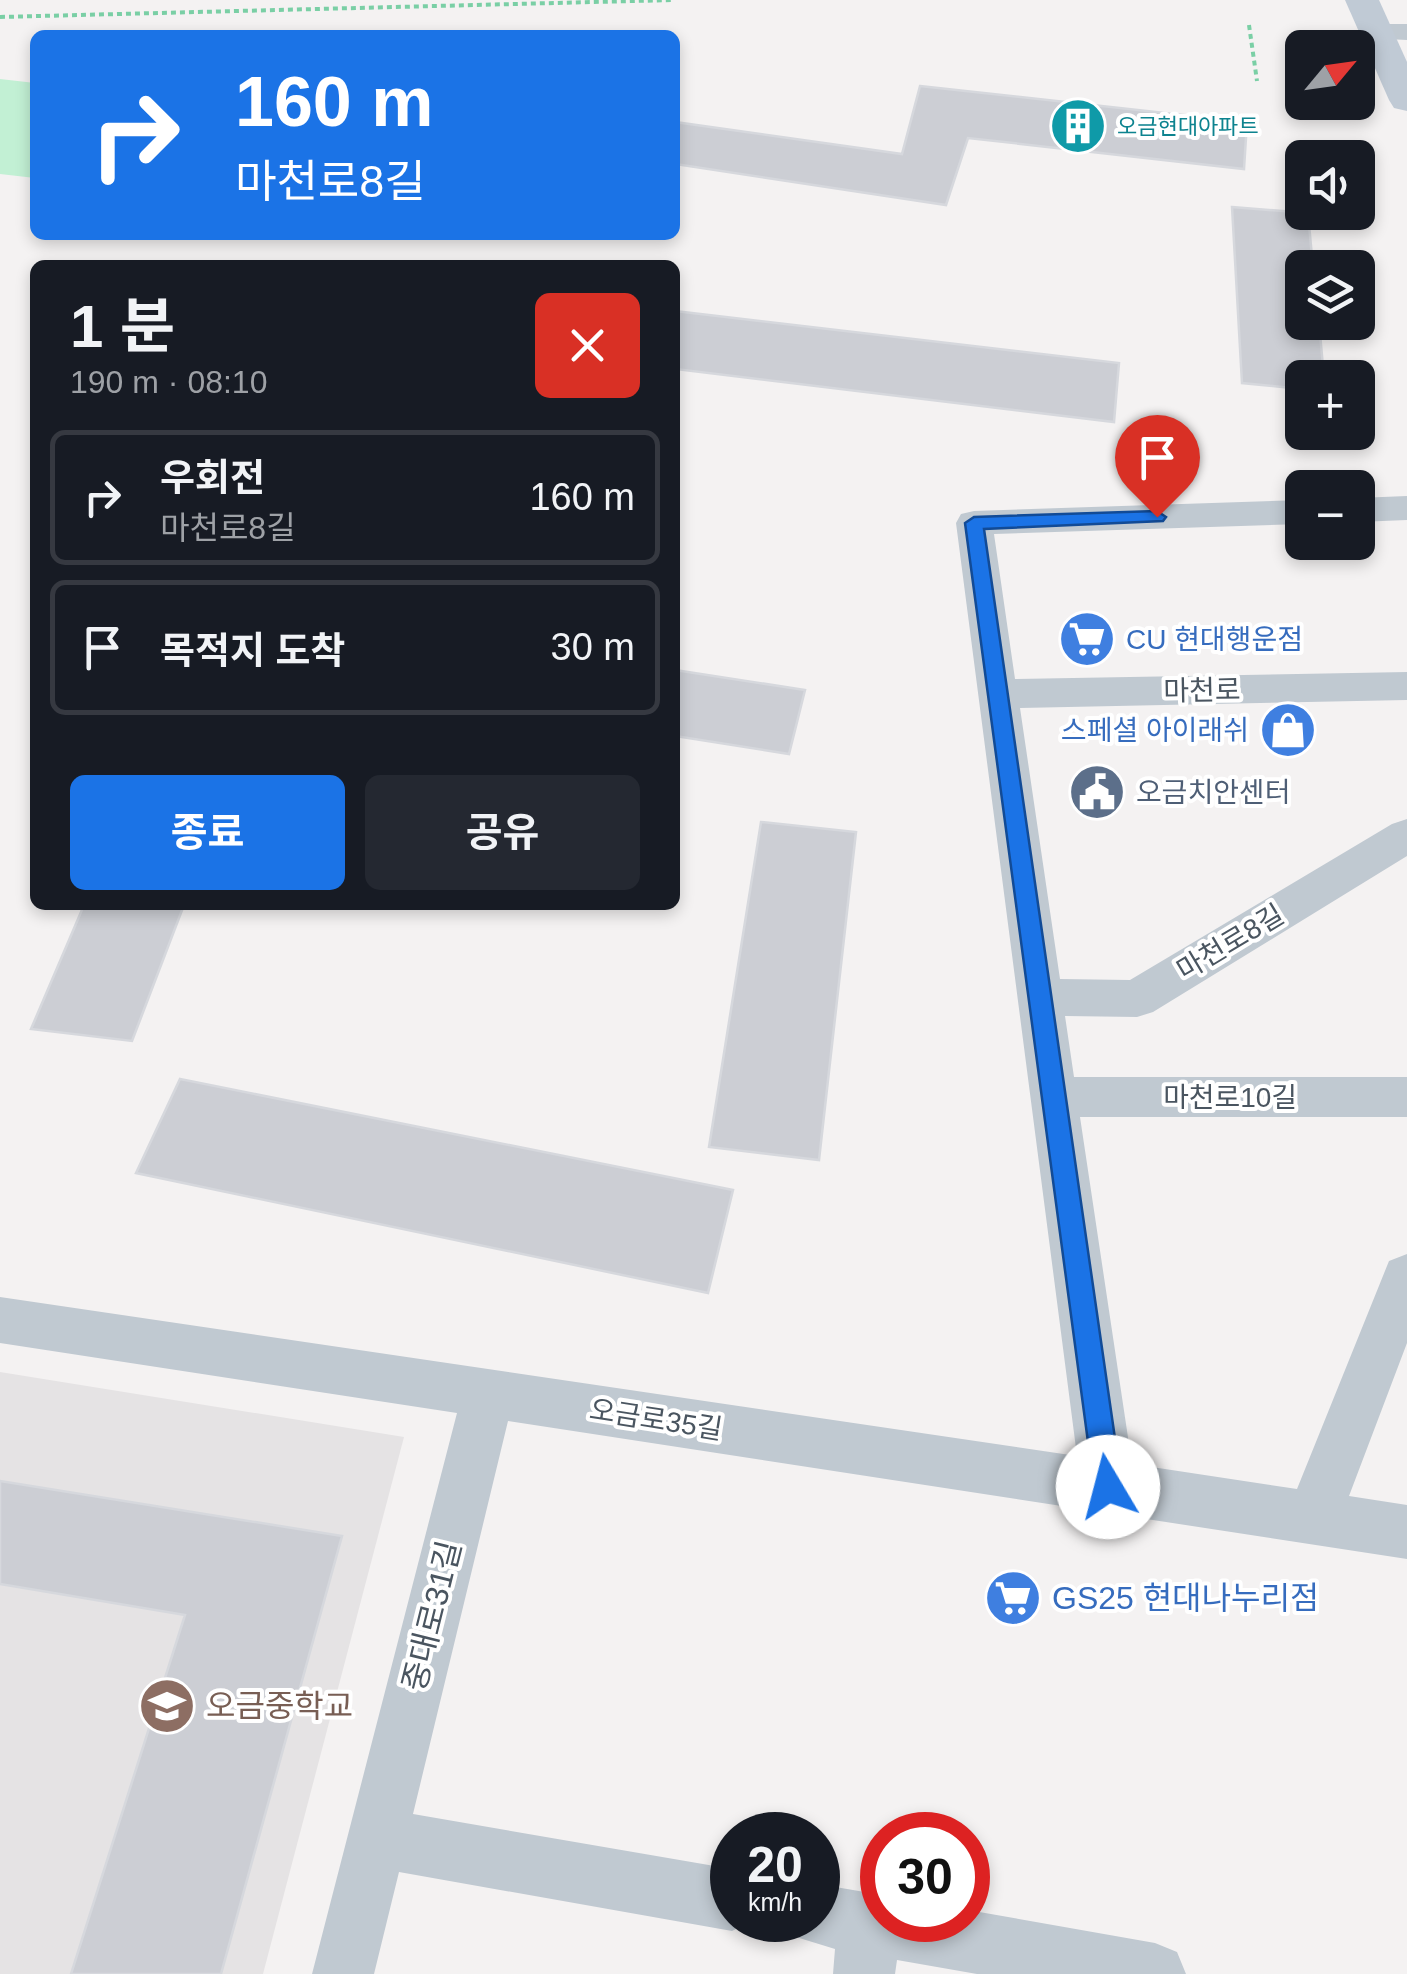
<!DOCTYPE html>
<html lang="ko">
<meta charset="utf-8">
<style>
:root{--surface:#171b24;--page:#242831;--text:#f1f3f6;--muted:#9ea1a6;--line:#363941;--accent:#1b73e6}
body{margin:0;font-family:Arial,"Noto Sans KR",sans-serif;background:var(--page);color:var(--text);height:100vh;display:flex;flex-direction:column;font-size:38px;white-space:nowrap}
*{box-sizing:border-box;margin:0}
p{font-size:32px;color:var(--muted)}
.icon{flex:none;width:55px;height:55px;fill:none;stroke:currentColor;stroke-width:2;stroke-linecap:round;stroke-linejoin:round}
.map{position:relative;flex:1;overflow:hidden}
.sheet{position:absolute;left:30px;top:260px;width:650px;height:650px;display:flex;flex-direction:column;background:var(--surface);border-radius:15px;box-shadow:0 5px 15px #0003}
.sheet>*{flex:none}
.hud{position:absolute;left:30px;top:30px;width:650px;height:210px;border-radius:15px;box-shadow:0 5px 15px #0003;background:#1b73e6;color:#fff;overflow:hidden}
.needle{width:65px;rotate:61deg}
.tools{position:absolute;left:1285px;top:30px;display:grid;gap:20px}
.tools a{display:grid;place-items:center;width:90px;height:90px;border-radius:15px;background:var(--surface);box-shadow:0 5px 15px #0003;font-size:50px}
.speed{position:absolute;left:710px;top:1812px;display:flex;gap:20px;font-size:50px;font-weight:700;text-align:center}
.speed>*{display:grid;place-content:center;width:130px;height:130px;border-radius:50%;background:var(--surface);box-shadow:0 5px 15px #0003;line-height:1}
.speed small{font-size:25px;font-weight:400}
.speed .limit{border:15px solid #d22;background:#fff;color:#111}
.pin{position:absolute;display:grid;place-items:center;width:85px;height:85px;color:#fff;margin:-102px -42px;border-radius:50% 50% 50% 0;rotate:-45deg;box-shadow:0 0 10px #0007}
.pin .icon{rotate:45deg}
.me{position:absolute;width:110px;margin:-55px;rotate:352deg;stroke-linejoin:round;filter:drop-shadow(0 0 8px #0008)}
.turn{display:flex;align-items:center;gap:35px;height:210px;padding:0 40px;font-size:45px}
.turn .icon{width:130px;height:130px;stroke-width:2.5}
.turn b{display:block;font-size:70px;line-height:85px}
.round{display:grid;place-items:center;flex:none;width:105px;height:105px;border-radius:15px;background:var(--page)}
.overview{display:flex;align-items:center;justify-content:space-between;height:170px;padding:0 40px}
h1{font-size:60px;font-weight:700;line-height:75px}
.button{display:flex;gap:20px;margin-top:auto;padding:20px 40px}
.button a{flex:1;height:115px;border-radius:15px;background:var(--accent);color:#fff;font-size:40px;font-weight:700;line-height:115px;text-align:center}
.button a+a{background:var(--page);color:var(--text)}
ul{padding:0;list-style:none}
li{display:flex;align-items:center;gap:30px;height:135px;margin:0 20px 15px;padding:0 20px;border:5px solid var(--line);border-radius:15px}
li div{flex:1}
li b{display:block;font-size:38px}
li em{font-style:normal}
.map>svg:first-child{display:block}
.education{fill:#e5e3e4}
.green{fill:#c2f0d4}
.building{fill:#ccced4;stroke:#d6d8dd;stroke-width:2.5}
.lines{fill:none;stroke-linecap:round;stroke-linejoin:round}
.path{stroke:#7acfa5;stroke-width:4;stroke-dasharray:5 4;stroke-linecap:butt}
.street{fill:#c0c9d1;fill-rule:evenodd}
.secondary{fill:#c0cad5;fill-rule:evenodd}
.route{fill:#1b73e6;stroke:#124b96;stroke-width:2.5}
.labels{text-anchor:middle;stroke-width:8;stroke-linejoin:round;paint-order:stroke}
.far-culture-label{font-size:22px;fill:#0d838f;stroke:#fff;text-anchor:start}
.shop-label{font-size:28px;fill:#366cbe;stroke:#fff;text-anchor:start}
.street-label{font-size:28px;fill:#4a5560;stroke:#fff}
.service-label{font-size:28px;fill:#4e5e75;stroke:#fff;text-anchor:start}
.near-shop-label{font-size:32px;fill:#366cbe;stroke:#fff;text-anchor:start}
.near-street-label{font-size:32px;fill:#4a5560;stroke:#fff}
.near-education-label{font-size:32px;fill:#785e54;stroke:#fff;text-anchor:start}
</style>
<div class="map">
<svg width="1407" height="1974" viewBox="0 0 1407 1974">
<rect width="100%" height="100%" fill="#f4f2f2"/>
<path class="education" d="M0,1372L404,1437L263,1974H0Z"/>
<path class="green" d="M0,79L35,83V178L0,174Z"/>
<path class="building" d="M920,86L1247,122L1244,169L968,138L946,205L675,164V122L902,154Z
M1232,207L1308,213L1313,268H1302V322H1319L1324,378H1302V389L1242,383Z
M675,311L1119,363L1114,422L675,369Z
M675,670L805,690L789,754L675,736Z
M761,822L856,832L819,1160L709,1147Z
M84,905H184L132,1041L31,1029Z
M180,1079L733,1190L708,1293L136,1173Z
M0,1481L342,1536L221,1974H71L185,1615L0,1584Z"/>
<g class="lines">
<path class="path" d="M0,17L673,0
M1249,25L1257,81"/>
<path class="street" d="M1377,24H1407V40L1367,38L1363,32L1367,26Z
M1407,496V520L1358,522V498Z
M1302,500V524L994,534L1015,679L1407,672V700L1020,708L1060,979L1130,980L1392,824L1407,819V856L1153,1012L1137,1017L1065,1016L1074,1077H1407V1117H1080L1132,1464L1297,1489L1389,1261L1407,1254V1343L1349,1496L1407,1505V1559L508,1421L413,1814L732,1869V1920H754L732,1931L399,1872L374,1974H312L457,1413L0,1343V1297L1077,1456L956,523L961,514L974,511Z
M818,1884L882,1895V1920H968V1910L1155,1943L1177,1952L1186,1974H977L897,1960L895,1974H833L835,1949L796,1937L789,1920H818Z"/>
<path class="secondary" d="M1345,0H1379L1407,62V111L1394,108L1389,100Z"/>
</g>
<path class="route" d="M1157,511L1166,517L1163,521L984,529L1122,1487L1118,1497L1108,1501L1098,1497L1094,1487L965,523L974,517Z"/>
<defs>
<g id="building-disc" transform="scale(2.875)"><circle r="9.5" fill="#0f9aa8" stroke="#fff"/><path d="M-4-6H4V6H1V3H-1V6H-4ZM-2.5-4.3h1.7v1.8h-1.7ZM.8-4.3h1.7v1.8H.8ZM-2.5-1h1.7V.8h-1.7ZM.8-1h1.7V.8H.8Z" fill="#fff"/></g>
<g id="supermarket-disc" transform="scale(2.875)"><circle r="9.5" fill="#3f7fe0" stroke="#fff"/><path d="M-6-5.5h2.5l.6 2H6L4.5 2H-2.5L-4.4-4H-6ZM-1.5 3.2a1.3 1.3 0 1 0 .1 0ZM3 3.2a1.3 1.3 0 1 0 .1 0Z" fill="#fff"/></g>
<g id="shop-disc" transform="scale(2.875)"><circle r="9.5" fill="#3f7fe0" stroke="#fff"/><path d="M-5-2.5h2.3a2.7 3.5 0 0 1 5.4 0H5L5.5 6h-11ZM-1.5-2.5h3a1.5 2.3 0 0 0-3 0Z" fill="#fff"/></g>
<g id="civic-disc" transform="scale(2.875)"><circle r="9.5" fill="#5c6f8a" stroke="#fff"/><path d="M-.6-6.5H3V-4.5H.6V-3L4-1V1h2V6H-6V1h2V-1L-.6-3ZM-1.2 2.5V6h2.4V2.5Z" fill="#fff"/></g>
<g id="school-disc" transform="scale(2.875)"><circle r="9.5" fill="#8d6e63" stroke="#fff"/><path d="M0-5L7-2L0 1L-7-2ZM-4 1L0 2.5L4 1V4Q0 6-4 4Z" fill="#fff"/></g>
</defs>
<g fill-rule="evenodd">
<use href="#building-disc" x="1078" y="126"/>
<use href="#supermarket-disc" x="1087" y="639"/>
<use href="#shop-disc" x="1288" y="730"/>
<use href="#civic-disc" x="1097" y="792"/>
<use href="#supermarket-disc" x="1013" y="1598"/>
<use href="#school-disc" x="167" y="1706"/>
</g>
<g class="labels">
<g class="far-culture-label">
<text x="1117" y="134">오금현대아파트</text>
</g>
<g class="shop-label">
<text x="1126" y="649">CU 현대행운점</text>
<text x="1249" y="740" text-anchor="end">스페셜 아이래쉬</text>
</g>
<g class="street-label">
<text transform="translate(1202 690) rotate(-1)" y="10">마천로</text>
<text transform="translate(1230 942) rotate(-31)" y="10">마천로8길</text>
<text x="1230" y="1107">마천로10길</text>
<text transform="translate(656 1419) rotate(9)" y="10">오금로35길</text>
</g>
<g class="service-label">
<text x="1136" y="802">오금치안센터</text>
</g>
<g class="near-shop-label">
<text x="1052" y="1609">GS25 현대나누리점</text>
</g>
<g class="near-street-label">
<text transform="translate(432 1616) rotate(-76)" y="11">중대로31길</text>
</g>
<g class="near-education-label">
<text x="206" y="1717">오금중학교</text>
</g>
</g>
</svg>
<div class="tools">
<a><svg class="needle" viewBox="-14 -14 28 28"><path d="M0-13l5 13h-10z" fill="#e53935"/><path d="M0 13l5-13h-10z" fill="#9ea1a6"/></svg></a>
<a><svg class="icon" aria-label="sound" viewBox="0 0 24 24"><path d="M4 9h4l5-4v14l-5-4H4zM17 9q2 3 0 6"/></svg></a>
<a><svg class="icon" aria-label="layers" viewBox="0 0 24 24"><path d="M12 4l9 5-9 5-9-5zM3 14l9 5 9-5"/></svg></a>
<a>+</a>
<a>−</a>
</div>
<div class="speed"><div>20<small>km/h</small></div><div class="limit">30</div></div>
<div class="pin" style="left:1157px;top:517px;background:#d93025"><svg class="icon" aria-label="arrive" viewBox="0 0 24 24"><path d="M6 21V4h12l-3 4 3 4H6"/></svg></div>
<svg class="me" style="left:1108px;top:1487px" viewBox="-20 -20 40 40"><circle r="19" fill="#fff"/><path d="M0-13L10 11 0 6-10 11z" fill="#1b73e6"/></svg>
<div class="hud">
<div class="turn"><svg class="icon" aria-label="right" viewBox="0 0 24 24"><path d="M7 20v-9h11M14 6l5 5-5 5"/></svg><div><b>160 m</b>마천로8길</div></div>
</div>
<section class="sheet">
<div class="overview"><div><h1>1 분</h1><p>190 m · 08:10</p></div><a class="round" style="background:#d93025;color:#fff"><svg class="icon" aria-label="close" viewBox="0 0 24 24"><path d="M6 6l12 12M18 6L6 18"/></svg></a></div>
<ul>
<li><svg class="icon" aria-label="right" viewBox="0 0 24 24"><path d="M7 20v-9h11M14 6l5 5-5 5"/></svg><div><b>우회전</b><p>마천로8길</p></div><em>160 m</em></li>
<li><svg class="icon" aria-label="arrive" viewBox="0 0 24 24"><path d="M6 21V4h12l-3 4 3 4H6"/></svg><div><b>목적지 도착</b></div><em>30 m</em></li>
</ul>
<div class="button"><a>종료</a><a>공유</a></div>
</section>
</div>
